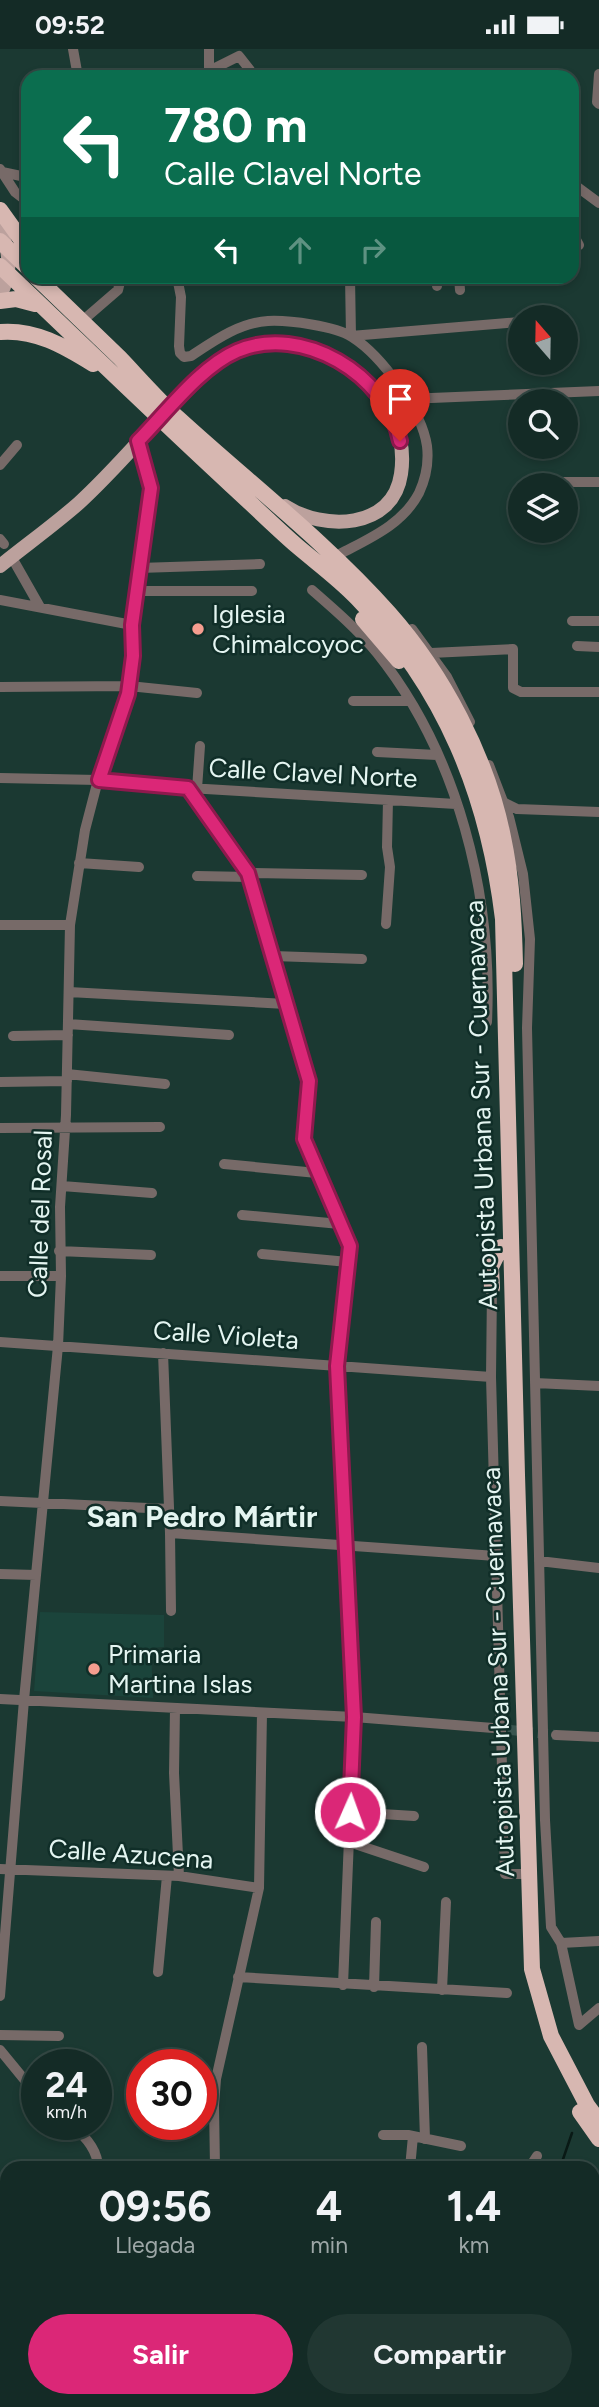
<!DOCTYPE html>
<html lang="es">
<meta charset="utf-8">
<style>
:root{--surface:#142b26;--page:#213732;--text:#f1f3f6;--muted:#9da7a7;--line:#334743;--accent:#db2777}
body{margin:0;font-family:Figtree,sans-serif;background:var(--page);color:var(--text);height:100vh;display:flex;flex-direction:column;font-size:26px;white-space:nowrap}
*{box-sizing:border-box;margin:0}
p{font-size:23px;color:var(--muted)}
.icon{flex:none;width:38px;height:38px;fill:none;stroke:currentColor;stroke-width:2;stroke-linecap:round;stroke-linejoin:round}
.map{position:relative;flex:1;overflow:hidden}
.panel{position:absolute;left:0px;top:2112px;width:600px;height:247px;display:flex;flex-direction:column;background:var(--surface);border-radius:21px 21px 0 0;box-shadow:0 4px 10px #0003,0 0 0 2px var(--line)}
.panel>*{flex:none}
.top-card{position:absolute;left:21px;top:21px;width:558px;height:214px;border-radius:21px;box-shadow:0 4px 10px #0003,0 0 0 2px var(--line);background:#0b6e4f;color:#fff;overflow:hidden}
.needle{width:46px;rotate:340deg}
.buttons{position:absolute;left:508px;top:256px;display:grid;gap:14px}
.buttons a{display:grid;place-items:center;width:70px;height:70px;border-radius:50%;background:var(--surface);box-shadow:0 4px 10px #0003,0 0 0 2px var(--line);font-size:35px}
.speed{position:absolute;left:21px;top:2000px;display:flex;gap:14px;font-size:35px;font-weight:700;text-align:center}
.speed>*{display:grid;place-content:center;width:91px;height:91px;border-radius:50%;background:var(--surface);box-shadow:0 4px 10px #0003,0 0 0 2px var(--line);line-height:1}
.speed small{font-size:18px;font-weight:400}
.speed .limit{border:10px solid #d22;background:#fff;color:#111}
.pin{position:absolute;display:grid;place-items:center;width:60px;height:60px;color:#fff;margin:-72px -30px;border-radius:50% 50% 50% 0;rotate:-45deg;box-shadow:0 0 7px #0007}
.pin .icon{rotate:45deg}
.me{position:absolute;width:77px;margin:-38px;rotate:2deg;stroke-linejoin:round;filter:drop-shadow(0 0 5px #0008)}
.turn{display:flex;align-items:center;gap:24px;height:147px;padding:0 28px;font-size:32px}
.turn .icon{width:91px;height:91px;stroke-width:2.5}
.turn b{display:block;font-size:49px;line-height:60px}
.lanes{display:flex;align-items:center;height:66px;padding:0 28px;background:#0003;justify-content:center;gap:35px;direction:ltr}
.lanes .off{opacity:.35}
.eta{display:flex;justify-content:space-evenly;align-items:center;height:119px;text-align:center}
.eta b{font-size:42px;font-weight:700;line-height:49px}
.action{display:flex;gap:14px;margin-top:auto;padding:14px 28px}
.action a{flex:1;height:80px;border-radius:42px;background:var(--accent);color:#fff;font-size:28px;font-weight:700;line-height:80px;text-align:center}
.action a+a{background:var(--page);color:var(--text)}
.status{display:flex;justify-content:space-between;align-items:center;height:49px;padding:0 35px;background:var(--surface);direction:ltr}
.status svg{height:19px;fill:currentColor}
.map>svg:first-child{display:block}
.built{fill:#1b443b}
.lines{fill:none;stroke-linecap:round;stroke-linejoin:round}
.stream{stroke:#091915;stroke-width:2.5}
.minor-tunnel{stroke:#39554f;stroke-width:10;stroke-dasharray:10 5;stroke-linecap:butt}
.minor{stroke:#776a68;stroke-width:10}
.major{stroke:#bca19d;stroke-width:14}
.highway{stroke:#d7b7b1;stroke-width:16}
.route-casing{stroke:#8e194d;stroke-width:18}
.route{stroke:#db2777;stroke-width:12}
.poi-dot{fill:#f59d8f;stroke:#102e28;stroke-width:2.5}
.labels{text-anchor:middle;stroke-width:5;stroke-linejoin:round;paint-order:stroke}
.poi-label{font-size:26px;fill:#e4f5f1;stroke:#102e28;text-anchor:start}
.street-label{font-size:26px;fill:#e4f5f1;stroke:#102e28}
.quarter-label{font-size:30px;font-weight:bold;fill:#e4f5f1;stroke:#102e28}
</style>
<div class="status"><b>09:52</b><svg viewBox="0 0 49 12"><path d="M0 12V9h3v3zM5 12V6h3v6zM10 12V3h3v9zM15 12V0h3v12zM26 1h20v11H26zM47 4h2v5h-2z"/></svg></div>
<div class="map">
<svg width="599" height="2358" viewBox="0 0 599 2358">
<rect width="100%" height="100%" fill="#1b3932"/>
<path class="built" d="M40,1563L164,1566V1598L151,1599L153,1649L34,1642Z"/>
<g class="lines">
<path class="stream" d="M560,2119L572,2084
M473,2358L476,2352"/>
<path class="minor-tunnel" d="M493,1679L556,1686"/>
<path class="minor" d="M73,0L78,28
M209,22L239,7L250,21L242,28
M599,25L597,53L599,55
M209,28V0
M0,120L15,143L28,153
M2,123L21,127L28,131
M572,134L599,154
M572,183L579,196
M177,228L181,248L179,297L180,304L184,308L191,307C215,291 239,274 268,272C289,271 335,277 352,288C382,307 422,362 427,397C429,414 426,429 419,444C402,476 370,489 340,505
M350,228L351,287L520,273
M437,228V237
M459,228L460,241
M81,273L118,241L120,233
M407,350L599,342
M0,416L17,396
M558,433H599
M0,490L4,495
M15,514L40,558
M139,519L260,515
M312,541C335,561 358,581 377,604C458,705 493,846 487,973
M136,542H252
M0,551L132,576
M572,572H599
M412,580L447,628L470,673
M577,597L599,598
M431,604L513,600V639L521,643H599
M0,638L129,637L197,644
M353,652H409
M377,703L437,706
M489,716L509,768L523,825L530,890L527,979L545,1771L551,1878L561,1894L579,1976L599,1959
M0,729L98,731L189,739L456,755
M189,739L248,824L309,1032L304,1090L350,1197L337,1317L354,1668L343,1936
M197,740L200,697
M505,754L517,760L599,763
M79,814L139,818
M248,824L362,826
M197,827L250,828
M386,875L390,818L387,798L388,751
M0,876H70
M273,907L362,910
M69,943L286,955
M68,975L229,986
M13,987L68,986
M67,1025L165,1035
M0,1033L67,1032
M0,1079L160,1078
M224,1115L317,1124
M62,1137L152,1144
M242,1166L340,1175
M59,1202L151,1206
M262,1205L348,1213
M0,1227H61
M492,1239L491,1328L505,1825H522
M0,1293L491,1328
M163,1304L170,1484L171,1562
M535,1334L599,1337
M0,1452L169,1460
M170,1484L496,1507
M539,1512L599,1519
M0,1525L36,1526
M0,1650L354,1668L493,1679
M175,1659L174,1724L179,1827
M556,1686L599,1688
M350,1763L414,1767
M349,1793L424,1818
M0,1820L179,1827L259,1839
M561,1894L599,1892
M158,1923L167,1827
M238,1928L507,1944
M374,1938L376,1873
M442,1941L446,1853
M0,1947L24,1651L58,1297L61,1227L60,1158L66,1066L70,876L85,781L98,731L128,645L133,607L132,576L151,439L138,392
M0,1986L59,1987
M422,1998L425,2090
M0,2001L37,2046
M71,2076C84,2086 98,2101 98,2119
M383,2086H408L461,2097
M215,2119L214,2056L216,2030L259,1839L262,1664
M410,2119L413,2087
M529,2119L537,2107
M593,2166H599
M593,2243L599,2244
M81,2352V2358
M140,2352L150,2358
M309,2352L310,2358
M486,2358L493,2352
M568,2358L569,2352"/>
<path class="major" d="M0,181C10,202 12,225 0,246
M0,517C26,496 54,476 79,454C112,424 141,389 171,358C194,334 218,306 251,297C288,287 326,303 355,324C388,347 407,385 401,425C393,481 323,482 285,457"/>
<path class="highway" d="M0,161L28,200
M0,192L28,219
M0,217C77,290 153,364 231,436C253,456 274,477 297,497C317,514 339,530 357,549C445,639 488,746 503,870L517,1426L532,1920L551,1987L587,2056L599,2072
M36,228C64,255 92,282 120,309C139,329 158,351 179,370C249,434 326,493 389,564C443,625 487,708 503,788C512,830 514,872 515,915
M0,252L16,250L35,255
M0,283C35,280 64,297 93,315
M363,570L399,612
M492,1239L491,1218L501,1198
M580,2063L599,2090"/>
</g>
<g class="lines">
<g class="route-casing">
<path id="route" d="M350,1763L354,1668L337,1317L350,1197L304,1090L309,1032L248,824L188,739L99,731L128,645L133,607L132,576L151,439L138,392L142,388C169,360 202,317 237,302C302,274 387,326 400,392"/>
</g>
<use href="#route" class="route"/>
</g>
<g class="poi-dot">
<circle cx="198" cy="580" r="7"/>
<circle cx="94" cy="1620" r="7"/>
</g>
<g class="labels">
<g class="poi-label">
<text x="212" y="574">Iglesia<tspan x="212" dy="30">Chimalcoyoc</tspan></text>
<text x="108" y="1614">Primaria<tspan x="108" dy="30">Martina Islas</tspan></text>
</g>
<g class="street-label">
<text transform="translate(313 724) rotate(3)" y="9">Calle Clavel Norte</text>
<text transform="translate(481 1056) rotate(-92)" y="9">Autopista Urbana Sur - Cuernavaca</text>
<text transform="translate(40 1165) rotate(-88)" y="9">Calle del Rosal</text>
<text transform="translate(226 1286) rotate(4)" y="9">Calle Violeta</text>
<text transform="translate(498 1623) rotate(-92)" y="9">Autopista Urbana Sur - Cuernavaca</text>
<text transform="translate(131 1805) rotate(4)" y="9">Calle Azucena</text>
</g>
<g class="quarter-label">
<text x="202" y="1478">San Pedro Mártir</text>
</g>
</g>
</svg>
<div class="buttons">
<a><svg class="needle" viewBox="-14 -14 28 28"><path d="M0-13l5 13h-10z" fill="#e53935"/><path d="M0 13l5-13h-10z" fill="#9da7a7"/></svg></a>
<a><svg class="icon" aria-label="search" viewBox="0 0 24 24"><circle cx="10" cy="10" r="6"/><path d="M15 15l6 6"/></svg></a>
<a><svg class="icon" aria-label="layers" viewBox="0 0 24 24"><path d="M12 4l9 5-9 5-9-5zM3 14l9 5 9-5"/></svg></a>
</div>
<div class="speed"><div>24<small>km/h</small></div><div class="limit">30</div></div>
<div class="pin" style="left:400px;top:392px;background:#d93025"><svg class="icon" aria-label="arrive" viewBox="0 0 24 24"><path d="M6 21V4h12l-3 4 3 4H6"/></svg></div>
<svg class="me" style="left:350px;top:1763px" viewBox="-20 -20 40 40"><circle r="17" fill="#db2777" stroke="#fff" stroke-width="3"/><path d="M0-11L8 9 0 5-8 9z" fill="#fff"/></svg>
<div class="top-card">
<div class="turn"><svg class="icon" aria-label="left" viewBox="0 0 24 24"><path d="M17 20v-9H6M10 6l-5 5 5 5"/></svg><div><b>780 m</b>Calle Clavel Norte</div></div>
<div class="lanes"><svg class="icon" aria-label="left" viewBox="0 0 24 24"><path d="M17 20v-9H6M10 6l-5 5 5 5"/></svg><svg class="icon off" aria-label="ahead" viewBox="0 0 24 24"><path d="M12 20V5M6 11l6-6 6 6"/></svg><svg class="icon off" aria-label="right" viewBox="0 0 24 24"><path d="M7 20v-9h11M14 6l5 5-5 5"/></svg></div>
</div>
<section class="panel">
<div class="eta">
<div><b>09:56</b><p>Llegada</p></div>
<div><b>4</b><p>min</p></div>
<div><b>1.4</b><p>km</p></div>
</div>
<div class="action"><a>Salir</a><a>Compartir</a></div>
</section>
</div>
